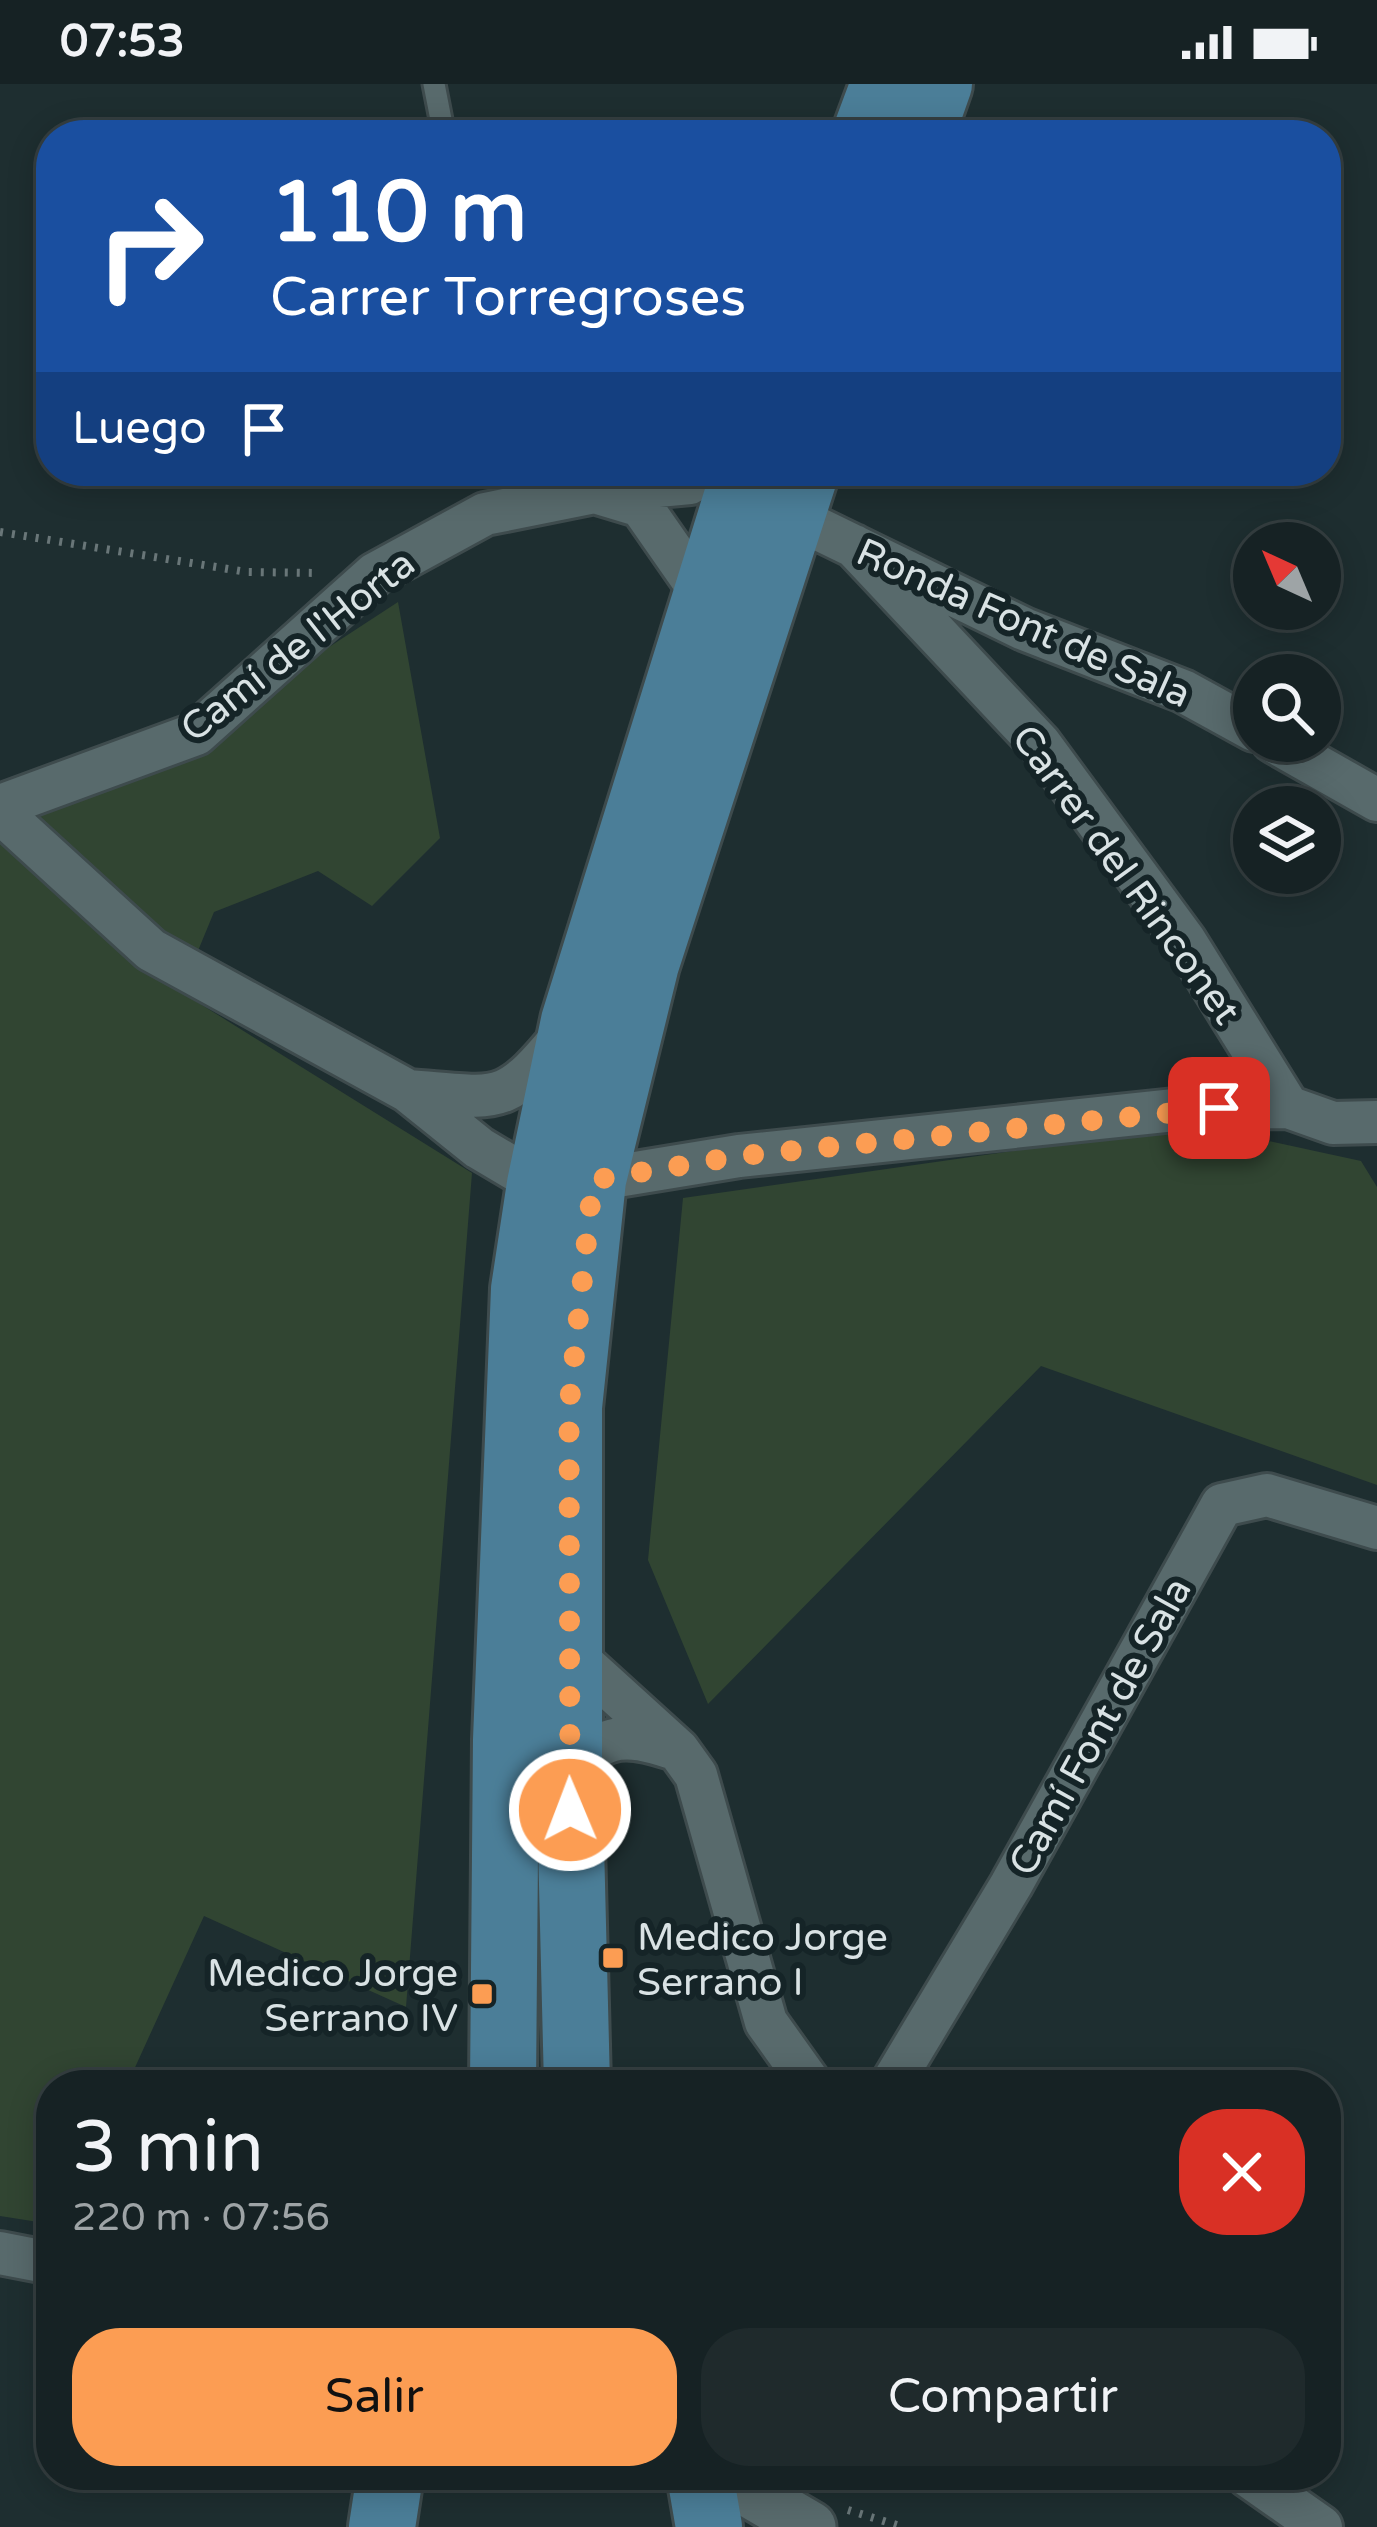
<!DOCTYPE html>
<html lang="es">
<meta charset="utf-8">
<style>
:root{--surface:#162224;--page:#1f2a2c;--text:#f1f3f6;--muted:#9ea4a6;--line:#353f41;--accent:#fc9d53}
body{margin:0;font-family:"Varela Round",sans-serif;background:var(--page);color:var(--text);height:100vh;display:flex;flex-direction:column;font-size:45px;white-space:nowrap}
*{box-sizing:border-box;margin:0}
p{font-size:39px;color:var(--muted)}
.icon{flex:none;width:66px;height:66px;fill:none;stroke:currentColor;stroke-width:2;stroke-linecap:round;stroke-linejoin:round}
.map{position:relative;flex:1;overflow:hidden}
.panel{position:absolute;left:36px;top:1986px;width:1305px;height:420px;display:flex;flex-direction:column;background:var(--surface);border-radius:48px;box-shadow:0 6px 30px #0003,0 0 0 3px var(--line)}
.panel>*{flex:none}
.banner{position:absolute;left:36px;top:36px;width:1305px;height:366px;border-radius:48px;box-shadow:0 6px 30px #0003,0 0 0 3px var(--line);background:#1a4fa0;color:#fff;overflow:hidden}
.needle{width:78px;rotate:316deg}
.controls{position:absolute;left:1233px;top:438px;display:grid;gap:24px}
.controls a{display:grid;place-items:center;width:108px;height:108px;border-radius:50%;background:var(--surface);box-shadow:0 6px 30px #0003,0 0 0 3px var(--line);font-size:60px}
.pin{position:absolute;display:grid;place-items:center;width:102px;height:102px;color:#fff;margin:-51px;border-radius:24px;box-shadow:0 6px 18px #0006}
.me{position:absolute;width:132px;margin:-66px;rotate:359deg;stroke-linejoin:round;filter:drop-shadow(0 0 9px #0008)}
.turn{display:flex;align-items:center;gap:42px;height:252px;padding:0 36px;font-size:54px}
.turn .icon{width:156px;height:156px;stroke-width:2.5}
.turn b{display:block;font-size:84px;line-height:102px}
.then{display:flex;align-items:center;height:114px;padding:0 36px;background:#0003;gap:24px;font-size:45px}
.round{display:grid;place-items:center;flex:none;width:126px;height:126px;border-radius:48px;background:var(--page)}
.summary{display:flex;align-items:center;justify-content:space-between;height:204px;padding:0 36px}
h1{font-size:72px;font-weight:600;line-height:90px}
.button{display:flex;gap:24px;margin-top:auto;padding:24px 36px}
.button a{flex:1;height:138px;border-radius:48px;background:var(--accent);color:#111;font-size:48px;font-weight:600;line-height:138px;text-align:center}
.button a+a{background:var(--page);color:var(--text)}
.status{display:flex;justify-content:space-between;align-items:center;height:84px;padding:0 60px;background:var(--surface);direction:ltr}
.status svg{height:33px;fill:currentColor}
.map>svg:first-child{display:block}
.green{fill:#314532}
.lines{fill:none;stroke-linecap:round;stroke-linejoin:round}
.service-casing{stroke:#3e4b4d;stroke-width:27}
.minor-casing{stroke:#3e4b4d;stroke-width:48}
.tertiary-casing{stroke:#3e4b4d;stroke-width:57}
.primary-casing{stroke:#3e4b4d;stroke-width:72}
.path{stroke:#697678;stroke-width:8;stroke-dasharray:3 9;stroke-linecap:butt}
.service{stroke:#586a6c;stroke-width:21}
.minor{stroke:#586a6c;stroke-width:42}
.tertiary{stroke:#586a6c;stroke-width:51}
.primary{stroke:#4b7e98;stroke-width:66}
.route{stroke:#fc9d53;stroke-width:21;stroke-dasharray:0 37.8}
.poi-dot{fill:#fc9d53;stroke:#152427;stroke-width:4.5}
.labels{text-anchor:middle;stroke-width:12;stroke-linejoin:round;paint-order:stroke}
.street-label{font-size:39px;fill:#d9e2e4;stroke:#152427}
.poi-label{font-size:39px;fill:#d9e2e4;stroke:#152427;text-anchor:start}
</style>
<div class="status"><b>07:53</b><svg viewBox="0 0 49 12"><path d="M0 12V9h3v3zM5 12V6h3v6zM10 12V3h3v9zM15 12V0h3v12zM26 1h20v11H26zM47 4h2v5h-2z"/></svg></div>
<div class="map">
<svg width="1377" height="2443" viewBox="0 0 1377 2443">
<rect width="100%" height="100%" fill="#1e2e30"/>
<path class="green" d="M398,518L440,754L372,822L318,787L214,828L181,908L472,1089L406,1923L204,1832L127,2001H51V2140L0,2132V722L196,650Z
M1195,1041L1361,1077L1377,1103V1401L1041,1282L708,1620L648,1476L683,1114Z"/>
<g class="lines">
<g class="service-casing">
<path id="service" d="M434,0L444,51"/>
</g>
<g class="minor-casing">
<path id="minor" d="M601,410L641,422L703,511
M792,432L1024,545L1183,607L1254,646
M854,462L1040,660L1185,857L1288,1023
M1273,657L1377,716
M0,722L196,650L375,490L485,430L595,408L690,399L706,387
M0,728L151,866L408,1007L479,1064L540,1100
M408,1007C500,1014 504,1024 565,949
M593,1096L739,1072L1184,1025L1288,1023L1333,1039L1377,1038
M569,1567L678,1666L696,1691L766,1938L811,2001
M569,1680C612,1651 622,1648 672,1664
M891,2001L1011,1801L1222,1421L1267,1411L1377,1444
M0,2169L51,2179
M1247,2391L1321,2443"/>
</g>
<g class="tertiary-casing">
<path id="tertiary" d="M721,2391L810,2443"/>
</g>
<g class="primary-casing">
<path id="primary" d="M865,51L884,0
M921,51L939,0
M503,2001L506,1656L524,1205L540,1100L574,937L745,387
M577,2001L569,1680V1323L593,1096L646,880L806,387
M700,2391L709,2443
M382,2443L390,2391"/>
</g>
<path class="path" d="M0,448L247,488L319,489
M848,2426L903,2443"/>
<use href="#service" class="service"/>
<use href="#minor" class="minor"/>
<use href="#tertiary" class="tertiary"/>
<use href="#primary" class="primary"/>
</g>
<g class="lines">
<path class="route" d="M570,1726L569,1323L593,1096L739,1072L1219,1024"/>
</g>
<g class="poi-dot">
<rect x="601" y="1862" width="24" height="24" rx="6"/>
<rect x="470" y="1898" width="24" height="24" rx="6"/>
</g>
<g class="labels">
<g class="street-label">
<text transform="translate(1024 538) rotate(24)" y="14">Ronda Font de Sala</text>
<text transform="translate(297 561) rotate(-38)" y="14">Camí de l'Horta</text>
<text transform="translate(1127 790) rotate(54)" y="14">Carrer del Rinconet</text>
<text transform="translate(1099 1642) rotate(-61)" y="14">Camí Font de Sala</text>
</g>
<g class="poi-label">
<text x="637" y="1866">Medico Jorge<tspan x="637" dy="45">Serrano I</tspan></text>
<text x="458" y="1902" text-anchor="end">Medico Jorge<tspan x="458" dy="45">Serrano IV</tspan></text>
</g>
</g>
</svg>
<div class="controls">
<a><svg class="needle" viewBox="-14 -14 28 28"><path d="M0-13l5 13h-10z" fill="#e53935"/><path d="M0 13l5-13h-10z" fill="#9ea4a6"/></svg></a>
<a><svg class="icon" aria-label="search" viewBox="0 0 24 24"><circle cx="10" cy="10" r="6"/><path d="M15 15l6 6"/></svg></a>
<a><svg class="icon" aria-label="layers" viewBox="0 0 24 24"><path d="M12 4l9 5-9 5-9-5zM3 14l9 5 9-5"/></svg></a>
</div>
<div class="pin" style="left:1219px;top:1024px;background:#d93025"><svg class="icon" aria-label="arrive" viewBox="0 0 24 24"><path d="M6 21V4h12l-3 4 3 4H6"/></svg></div>
<svg class="me" style="left:570px;top:1726px" viewBox="-20 -20 40 40"><circle r="17" fill="#fc9d53" stroke="#fff" stroke-width="3"/><path d="M0-11L8 9 0 5-8 9z" fill="#fff"/></svg>
<div class="banner">
<div class="turn"><svg class="icon" aria-label="right" viewBox="0 0 24 24"><path d="M7 20v-9h11M14 6l5 5-5 5"/></svg><div><b>110 m</b>Carrer Torregroses</div></div>
<div class="then">Luego<svg class="icon" aria-label="arrive" viewBox="0 0 24 24"><path d="M6 21V4h12l-3 4 3 4H6"/></svg></div>
</div>
<section class="panel">
<div class="summary"><div><h1>3 min</h1><p>220 m · 07:56</p></div><a class="round" style="background:#d93025;color:#fff"><svg class="icon" aria-label="close" viewBox="0 0 24 24"><path d="M6 6l12 12M18 6L6 18"/></svg></a></div>
<div class="button"><a>Salir</a><a>Compartir</a></div>
</section>
</div>
